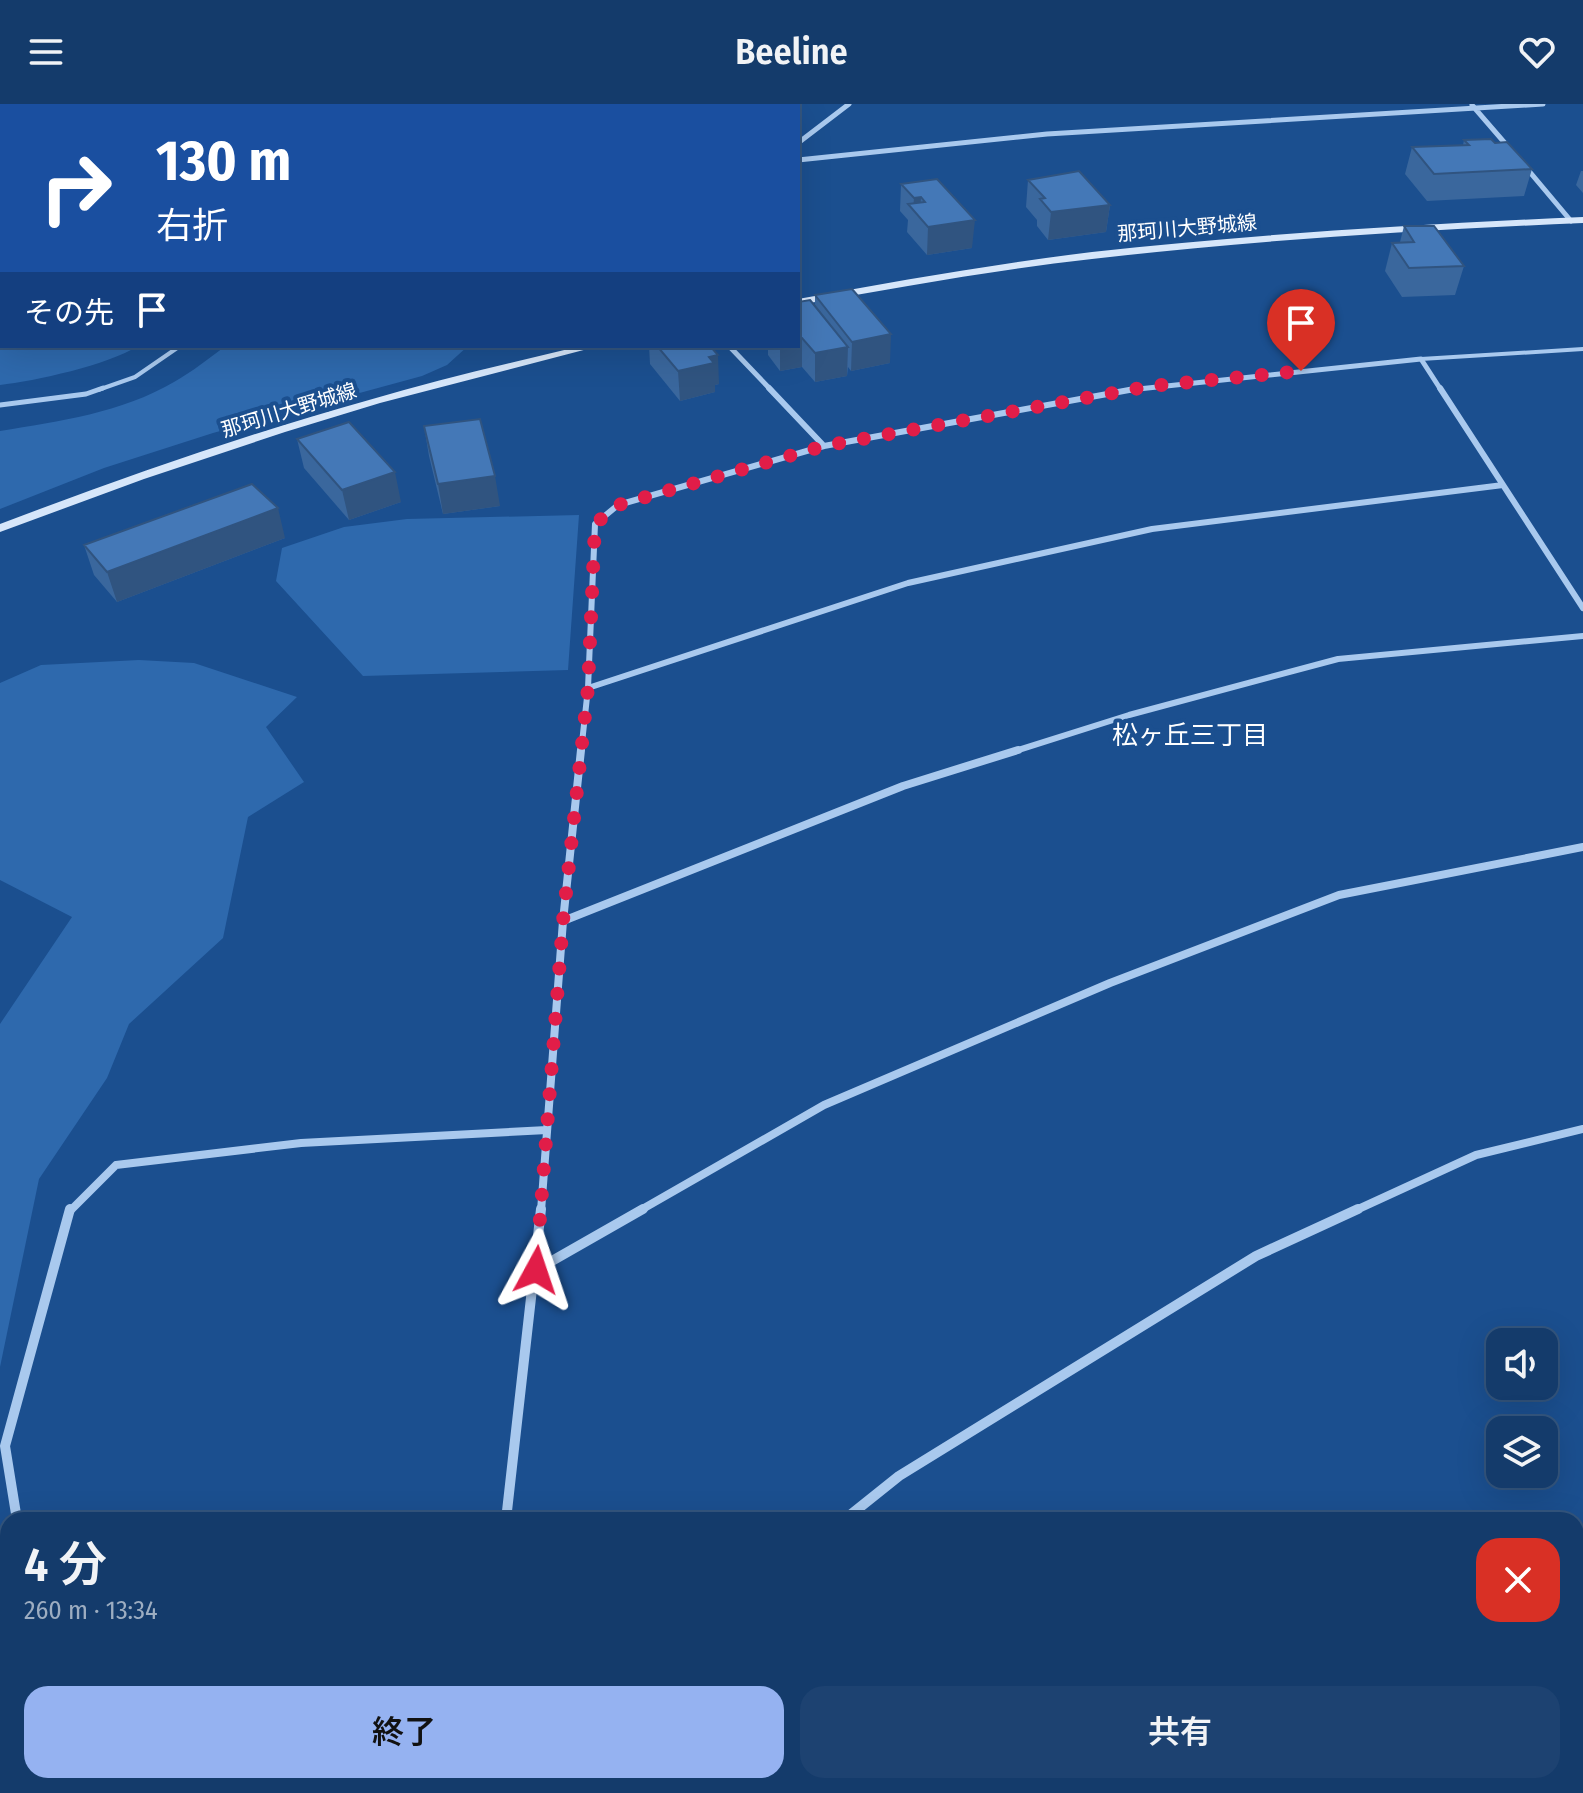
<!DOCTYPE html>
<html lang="ja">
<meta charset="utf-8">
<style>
:root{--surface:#143b6b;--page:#1d4271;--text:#f1f3f6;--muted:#9dadc1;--line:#33557e;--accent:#95b2f1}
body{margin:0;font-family:"Fira Sans Condensed","Noto Sans JP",sans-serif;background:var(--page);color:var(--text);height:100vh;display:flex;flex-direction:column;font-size:30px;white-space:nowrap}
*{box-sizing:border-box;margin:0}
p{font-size:26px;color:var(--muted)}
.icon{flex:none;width:44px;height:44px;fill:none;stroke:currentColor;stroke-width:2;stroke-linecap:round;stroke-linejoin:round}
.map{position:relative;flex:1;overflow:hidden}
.side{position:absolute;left:0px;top:1408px;width:1584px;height:282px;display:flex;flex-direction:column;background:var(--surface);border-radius:24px 24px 0 0;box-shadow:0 8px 32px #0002,0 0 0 2px var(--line)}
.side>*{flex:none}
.guide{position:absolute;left:0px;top:0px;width:800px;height:244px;box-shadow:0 8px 32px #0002,0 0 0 2px var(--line);background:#1a4fa0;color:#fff;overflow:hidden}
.tools{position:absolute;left:1486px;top:1224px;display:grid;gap:16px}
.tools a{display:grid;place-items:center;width:72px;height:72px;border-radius:16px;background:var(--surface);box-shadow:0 8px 32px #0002,0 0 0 2px var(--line);font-size:40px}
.pin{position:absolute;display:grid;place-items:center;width:68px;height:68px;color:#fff;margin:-82px -34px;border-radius:50% 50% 50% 0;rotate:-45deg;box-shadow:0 0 8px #0007}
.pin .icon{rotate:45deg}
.me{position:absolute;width:88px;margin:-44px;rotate:5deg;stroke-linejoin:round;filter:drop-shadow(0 0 6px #0008)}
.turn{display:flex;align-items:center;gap:28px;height:168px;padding:0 24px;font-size:36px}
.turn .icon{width:104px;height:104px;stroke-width:2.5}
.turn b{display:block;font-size:56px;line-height:68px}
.then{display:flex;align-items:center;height:76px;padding:0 24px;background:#0003;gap:16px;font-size:30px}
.round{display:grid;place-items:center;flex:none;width:84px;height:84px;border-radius:24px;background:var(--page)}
.head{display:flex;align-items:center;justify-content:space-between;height:136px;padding:0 24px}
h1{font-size:48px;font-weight:600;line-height:60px}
.primary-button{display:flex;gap:16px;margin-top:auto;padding:16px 24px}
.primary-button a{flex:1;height:92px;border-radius:24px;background:var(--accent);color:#111;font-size:32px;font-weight:600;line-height:92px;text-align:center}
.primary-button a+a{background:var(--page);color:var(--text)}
header{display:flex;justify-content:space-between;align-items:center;height:104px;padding:0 24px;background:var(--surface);font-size:36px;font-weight:600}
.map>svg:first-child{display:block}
.green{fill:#2e69ad}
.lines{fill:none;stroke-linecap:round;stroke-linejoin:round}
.lane-far1{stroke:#a9c9ee;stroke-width:4}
.lane{stroke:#a9c9ee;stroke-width:5}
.street-far3{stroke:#a9c9ee;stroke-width:5}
.street-far2{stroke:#a9c9ee;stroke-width:6}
.street-far1{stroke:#a9c9ee;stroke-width:8}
.street{stroke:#a9c9ee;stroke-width:10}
.secondary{fill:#d6e6fa;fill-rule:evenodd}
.wall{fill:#3a679d}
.shaded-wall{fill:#305480}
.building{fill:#4478b7;stroke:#305480;stroke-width:2}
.route{stroke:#e11d48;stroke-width:14;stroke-dasharray:0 25.2}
.labels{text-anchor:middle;stroke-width:8;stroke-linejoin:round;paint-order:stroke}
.far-street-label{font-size:20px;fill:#fff;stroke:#1b4f8f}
.neighbourhood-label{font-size:26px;fill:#fff;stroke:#1b4f8f}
</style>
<header><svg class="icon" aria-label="menu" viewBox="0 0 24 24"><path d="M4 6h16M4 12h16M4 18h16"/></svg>Beeline<svg class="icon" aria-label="heart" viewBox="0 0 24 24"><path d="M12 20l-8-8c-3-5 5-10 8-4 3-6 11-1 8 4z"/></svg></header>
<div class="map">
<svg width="1583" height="1689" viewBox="0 0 1583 1689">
<rect width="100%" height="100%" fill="#1b4f8f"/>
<path class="green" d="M0,0H493L2,2V242H138C108,261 35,277 0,281Z
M226,242H468L447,261L422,272L213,329L104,364L0,405V327C60,317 121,309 174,278C192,268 209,254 226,242Z
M579,411L568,566L363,572L276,477L282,444L344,423L407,415Z
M139,556L194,559L297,593L266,623L304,678L248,713L223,834L129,920L107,974L39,1075L0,1263V920L72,813L0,776V579L41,561Z
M0,1512L8,1521V1682H54L52,1689H0Z"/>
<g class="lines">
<path class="lane-far1" d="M521,2L524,0
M1421,255L1583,245
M98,286L135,273L180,242"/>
<path class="lane" d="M0,301L86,290L103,284"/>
<path class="street-far3" d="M1472,1L1510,45
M798,39L849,0
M798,56L1047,30L1543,0
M1524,61L1571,117
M729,242L771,286
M1129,286L1421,255L1441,286"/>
<path class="street-far2" d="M769,284L824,342
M1440,284L1583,504
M588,584L908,479L1152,425L1503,381
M581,648L588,584L595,420L618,401L824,342L1140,284
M1012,648L1129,611L1338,555L1583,532"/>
<path class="street-far1" d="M563,817L903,682L1018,646
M70,1107L116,1061L301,1039L547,1026
M541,1107L563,817L581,646
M639,1107L824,1001L1110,879L1339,791L1583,743
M1354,1107L1476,1051L1583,1025"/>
<path class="street" d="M536,1166L643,1105
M17,1416L5,1342L70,1105
M506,1416L541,1105
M844,1416L899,1372L1256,1152L1358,1105
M1576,1447L1583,1442
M966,1682L985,1689
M412,1689L415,1682
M1251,1689L1259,1682"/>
<path class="secondary" d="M1583,113V119C1419,126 1255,136 1092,155C993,166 896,184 798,201V195C896,177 993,160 1092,148C1255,130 1419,120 1583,113Z
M581,242H599L380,299L285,328L144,375L0,428V420C121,374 244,331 369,296C439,275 510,259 581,242Z"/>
</g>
<path class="wall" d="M1464,36L1495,39L1532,65L1524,92L1427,97L1405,70L1412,43L1463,41Z
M1581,67H1583V89L1576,81Z
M937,75L972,144L927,151L907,128L908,116L900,107L901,80Z
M1028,76L1110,101L1106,128L1048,136L1037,122V116L1026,103Z
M1404,122L1464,162L1455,191L1402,193L1385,167L1392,139L1400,138Z
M815,191L890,259L851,267L848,263L847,272L815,278L802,263L780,267L768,251V242H798V198L815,202Z
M649,242H712L719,280L715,281V288L680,297L650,260Z
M424,322L500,402L443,410L429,352Z
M297,335L401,398L349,416L304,364Z
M285,434L117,498L94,471L84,441Z"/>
<path class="shaded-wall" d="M921,93L920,113L913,106L914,94Z
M1110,101L1106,128L1048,136L1051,108Z
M975,116L972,144L927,151L928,123Z
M891,230L890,259L851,267L852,238Z
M798,234H802V263L780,267V242H798Z
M706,242H712V252L718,251L719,280L715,281V288L680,297L678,267Z
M848,243L847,272L815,278V249Z
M395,368L401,398L349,416L342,386Z
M495,372L500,402L443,410L438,380Z
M278,404L285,434L117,498L107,468Z"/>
<path class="building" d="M1491,35L1495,39L1507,38L1532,65L1434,70L1412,43L1469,41L1464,36Z
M1079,67L1110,101L1051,108L1040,95L1045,94L1028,76Z
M937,75L975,116L928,123L908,100L925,98L921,93L914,94L901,80Z
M1404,122H1434L1464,162L1409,164L1392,139L1414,138Z
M852,185L891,230L852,238L815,191Z
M810,196L848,243L815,249L802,234H798V216H800L798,213V198Z
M657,242H710L718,251L709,253L714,259L678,267Z
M480,315L495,372L438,380L424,322Z
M349,318L395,368L342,386L297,335Z
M252,380L278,404L107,468L84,441Z"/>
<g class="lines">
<path class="route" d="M536,1166L563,817L588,584L595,420L618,401L824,342L1151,282L1301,267"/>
</g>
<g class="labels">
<g class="far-street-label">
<text transform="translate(1187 124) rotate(-5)" y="7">那珂川大野城線</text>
<text transform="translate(289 306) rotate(-17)" y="7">那珂川大野城線</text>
</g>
<g class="neighbourhood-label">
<text x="1190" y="640">松ヶ丘三丁目</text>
</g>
</g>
</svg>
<div class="tools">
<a><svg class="icon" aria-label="sound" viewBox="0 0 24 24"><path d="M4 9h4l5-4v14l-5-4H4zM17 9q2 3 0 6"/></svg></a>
<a><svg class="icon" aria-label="layers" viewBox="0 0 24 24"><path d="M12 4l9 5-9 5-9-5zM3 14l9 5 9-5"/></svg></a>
</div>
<div class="pin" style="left:1301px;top:267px;background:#d93025"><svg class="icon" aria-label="arrive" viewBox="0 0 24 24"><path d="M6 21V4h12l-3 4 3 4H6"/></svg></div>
<svg class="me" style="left:536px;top:1166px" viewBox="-20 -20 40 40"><path d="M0-17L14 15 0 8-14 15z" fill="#e11d48" stroke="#fff" stroke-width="4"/></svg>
<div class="guide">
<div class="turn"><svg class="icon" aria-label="right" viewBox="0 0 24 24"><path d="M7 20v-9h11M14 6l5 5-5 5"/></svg><div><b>130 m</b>右折</div></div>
<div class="then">その先<svg class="icon" aria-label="arrive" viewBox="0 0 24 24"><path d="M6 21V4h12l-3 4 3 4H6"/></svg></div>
</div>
<section class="side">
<div class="head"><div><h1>4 分</h1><p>260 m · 13:34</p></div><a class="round" style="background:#d93025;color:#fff"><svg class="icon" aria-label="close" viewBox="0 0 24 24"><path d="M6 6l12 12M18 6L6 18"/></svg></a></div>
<div class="primary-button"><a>終了</a><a>共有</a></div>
</section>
</div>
